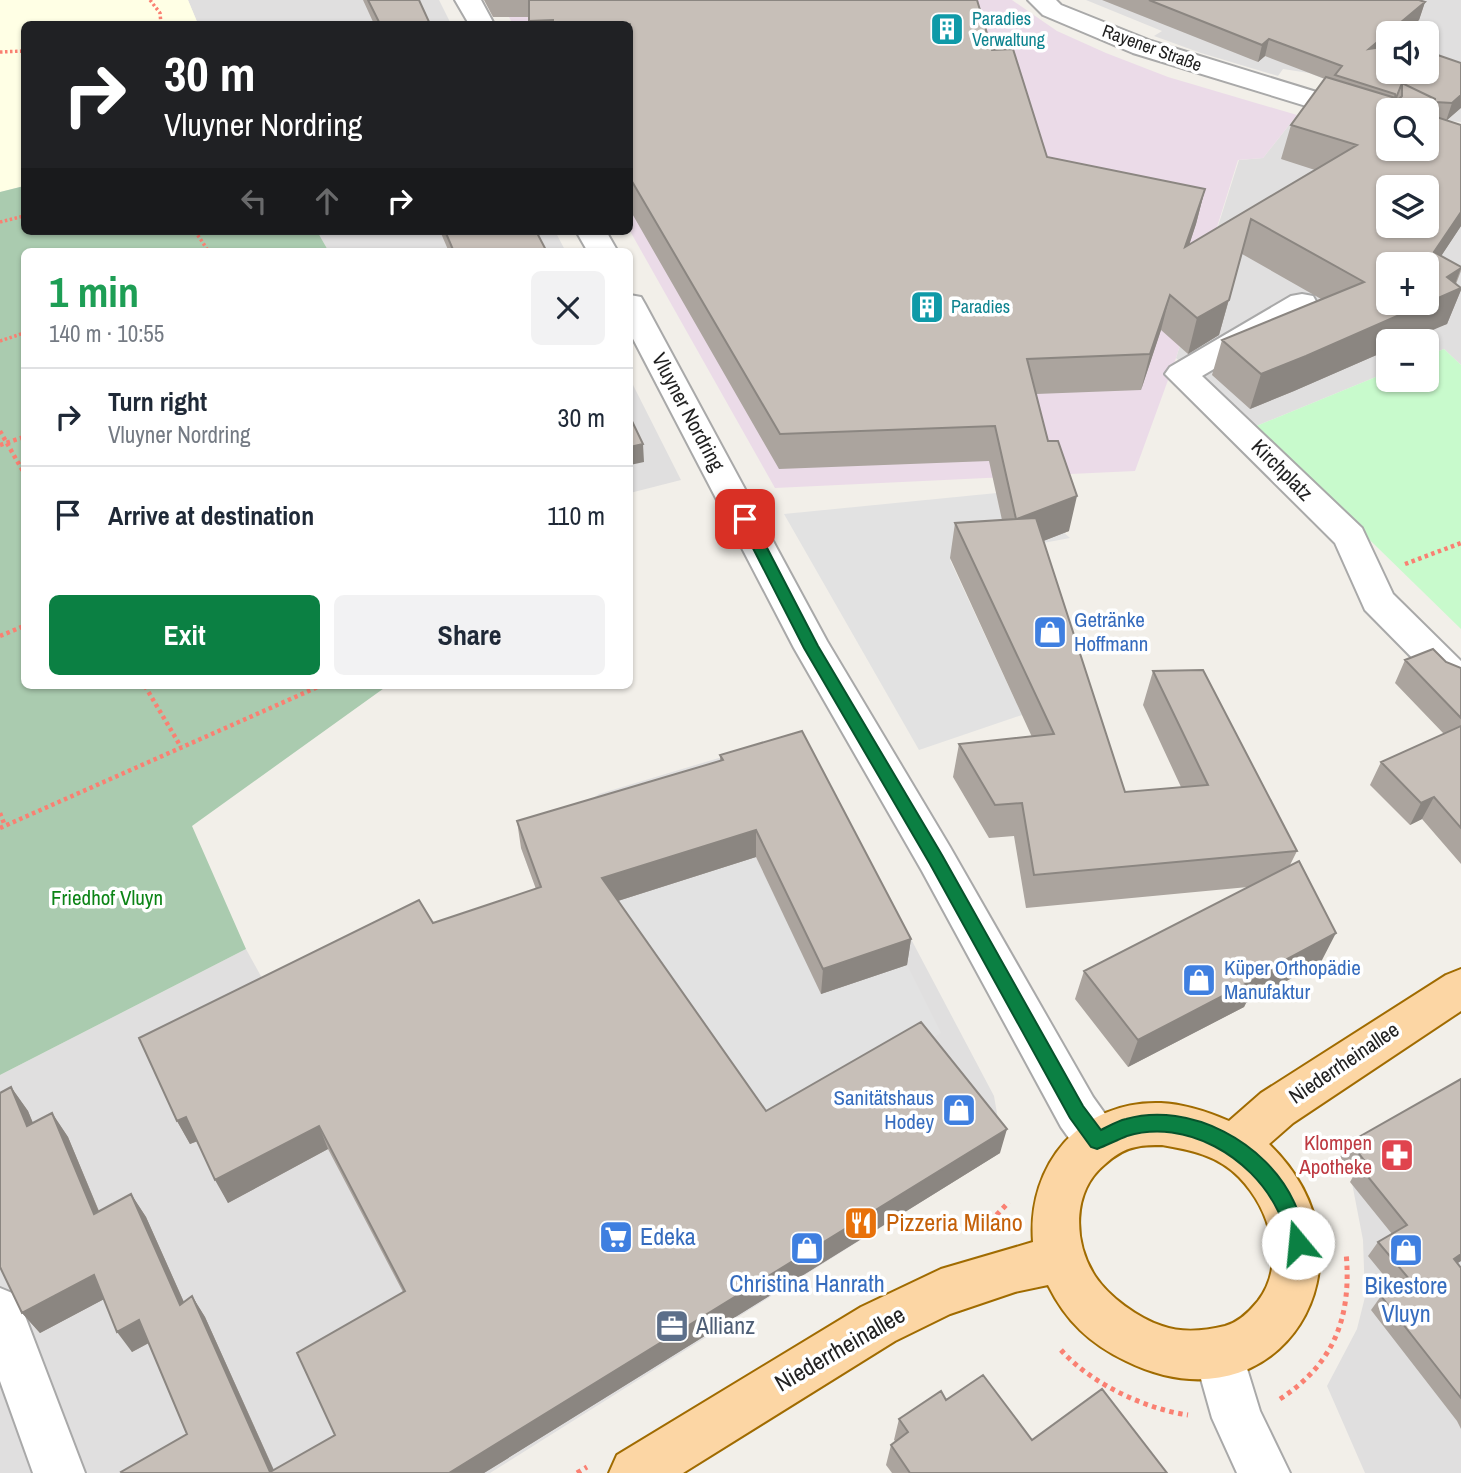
<!DOCTYPE html>
<meta charset="utf-8">
<style>
:root{--surface:#fff;--page:#f2f2f3;--text:#1f2937;--muted:#747a83;--line:#e0e1e3;--accent:#0b8043}
body{margin:0;font-family:"Archivo Narrow",sans-serif;background:var(--page);color:var(--text);height:100vh;display:flex;flex-direction:column;font-size:26px;white-space:nowrap}
*{box-sizing:border-box;margin:0}
p{font-size:23px;color:var(--muted)}
.icon{flex:none;width:38px;height:38px;fill:none;stroke:currentColor;stroke-width:2;stroke-linecap:round;stroke-linejoin:round}
.map{position:relative;flex:1;overflow:hidden}
.details{position:absolute;left:21px;top:248px;width:612px;height:441px;display:flex;flex-direction:column;background:var(--surface);border-radius:10px;box-shadow:0 2px 5px #0004}
.details>*{flex:none}
.hud{position:absolute;left:21px;top:21px;width:612px;height:214px;border-radius:10px;box-shadow:0 2px 5px #0004;background:#202124;color:#fff;overflow:hidden}
.fabs{position:absolute;left:1376px;top:21px;display:grid;gap:14px}
.fabs a{display:grid;place-items:center;width:63px;height:63px;border-radius:10px;background:var(--surface);box-shadow:0 2px 5px #0004;font-size:35px}
.pin{position:absolute;display:grid;place-items:center;width:60px;height:60px;color:#fff;margin:-30px;border-radius:14px;box-shadow:0 4px 10px #0006}
.me{position:absolute;width:77px;margin:-38px;rotate:343deg;stroke-linejoin:round;filter:drop-shadow(0 0 5px #0008)}
.turn{display:flex;align-items:center;gap:24px;height:147px;padding:0 28px;font-size:32px}
.turn .icon{width:91px;height:91px;stroke-width:2.5}
.turn b{display:block;font-size:49px;line-height:60px}
.lanes{display:flex;align-items:center;height:66px;padding:0 28px;background:#0003;justify-content:center;gap:35px;direction:ltr}
.lanes .off{opacity:.35}
.round{display:grid;place-items:center;flex:none;width:74px;height:74px;border-radius:10px;background:var(--page)}
.overview{display:flex;align-items:center;justify-content:space-between;height:119px;padding:0 28px}
h1{font-size:42px;font-weight:800;line-height:52px;color:#1e9e55}
.button{display:flex;gap:14px;margin-top:auto;padding:14px 28px}
.button a{flex:1;height:80px;border-radius:10px;background:var(--accent);color:#fff;font-size:28px;font-weight:800;line-height:80px;text-align:center}
.button a+a{background:var(--page);color:var(--text)}
ul{padding:0;list-style:none}
li{display:flex;align-items:center;gap:21px;height:98px;padding:0 28px;border-top:2px solid var(--line)}
li div{flex:1}
li b{display:block;font-size:26px}
li em{font-style:normal}
.map>svg:first-child{display:block}
.residential{fill:#e0dfdf;fill-rule:evenodd}
.industrial{fill:#ebdbe8}
.education{fill:#ffffe5}
.cemetery{fill:#aacbaf}
.park{fill:#c8facc}
.parking{fill:#e2e2e2}
.lines{fill:none;stroke-linecap:round;stroke-linejoin:round}
.minor-casing{stroke:#a9a9a9;stroke-width:4}
.major-casing{stroke:#a06b00;stroke-width:4}
.path-far2{stroke:#fa8072;stroke-width:3.5;stroke-dasharray:2.5 2.5;stroke-linecap:butt}
.path-far1{stroke:#fa8072;stroke-width:4.5;stroke-dasharray:3.5 3.5;stroke-linecap:butt}
.path{stroke:#fa8072;stroke-width:5;stroke-dasharray:4.5 4.5;stroke-linecap:butt}
.minor{fill:#fff;fill-rule:evenodd}
.major{fill:#fcd6a4;fill-rule:evenodd}
.wall{fill:#aba49e}
.shaded-wall{fill:#8b8681}
.building{fill:#c7bfb8;stroke:#8b8681;stroke-width:2;fill-rule:evenodd}
.route{fill:#0b8043;stroke:#07532c;stroke-width:2}
.labels{text-anchor:middle;stroke-width:7;stroke-linejoin:round;paint-order:stroke}
.far-culture-label{font-size:18px;fill:#0d838f;stroke:#fff;text-anchor:start}
.far-street-label{font-size:18px;fill:#222;stroke:#fff}
.street-label{font-size:21px;fill:#222;stroke:#fff}
.shop-label{font-size:21px;fill:#366cbe;stroke:#fff;text-anchor:start}
.park-label{font-size:21px;fill:#0c8416;stroke:#fff}
.health-label{font-size:21px;fill:#be3a42;stroke:#fff;text-anchor:end}
.near-food-label{font-size:24px;fill:#c56008;stroke:#fff;text-anchor:start}
.near-shop-label{font-size:24px;fill:#366cbe;stroke:#fff}
.near-service-label{font-size:24px;fill:#4e5e75;stroke:#fff;text-anchor:start}
.near-street-label{font-size:24px;fill:#222;stroke:#fff}
</style>
<div class="map">
<svg width="1461" height="1473" viewBox="0 0 1461 1473">
<rect width="100%" height="100%" fill="#f2efe9"/>
<path class="residential" d="M188,0H439L451,24H198Z
M1086,0H1461V122L1426,119V110L1347,88L1309,73L1283,69L1278,76L1201,53L1154,36L1162,31ZM1388,33H1426V72H1388Z
M1297,115L1388,142V149L1461,164V365L1444,349L1426,356V341H1388V372L1254,427L1176,358L1239,160L1263,158ZM1388,187H1426V226H1388ZM1388,264H1426V303H1388Z
M317,231H555L566,252H329Z
M630,379L681,480L630,493Z
M802,733L994,1096L999,1125L996,1155L490,1473H0V1075L246,949L274,1000L545,913L521,848L599,794Z
M1461,1098V1473H1365L1327,1386L1357,1329L1365,1297L1363,1240L1352,1183L1359,1156Z"/>
<path class="industrial" d="M499,0H1012L1057,31L1106,53L1168,77L1297,115L1263,158L1238,160L1176,358L1135,471L775,488L630,231V24H513Z"/>
<path class="education" d="M0,0H188L198,24H24V186L0,192Z"/>
<path class="cemetery" d="M24,186V231H317L329,252H24V686H387L192,826L246,949L0,1075V192Z"/>
<path class="park" d="M1444,349L1461,365V629L1254,427L1388,372V380H1426V356Z"/>
<path class="parking" d="M1017,491L1070,538L950,560L1022,715L919,750L784,514Z
M755,857L821,994L907,965L941,1033L766,1135L605,905Z"/>
<g class="lines">
<g class="minor-casing">
<path id="minor" d="M455,0H481L494,24H469Z
M1028,0H1056L1061,5L1151,41L1388,114V131L1133,53L1043,15Z
M576,231H606L618,252H588Z
M1302,294L1313,296L1317,303L1313,310L1202,376L1362,528L1393,594L1461,661V693L1436,682L1365,610L1335,543L1165,374L1170,367L1291,296Z
M630,295L641,297L645,304L827,641L950,847L1093,1097L1113,1125L1120,1140L1113,1155L1097,1161L1081,1155L1061,1127L922,871L794,648L630,333Z
M0,1288L17,1295L85,1473H33L0,1381Z
M1219,1329L1237,1336L1260,1411L1290,1473H1237L1212,1418L1194,1354L1201,1336Z"/>
</g>
<g class="major-casing">
<path id="major" d="M1461,969V1011L1293,1123L1269,1144C1388,1259 1280,1437 1126,1361C1090,1344 1066,1321 1048,1285L1015,1292L950,1314L895,1341L683,1473H609L617,1455L861,1307L941,1269L1033,1242C1027,1164 1081,1100 1161,1103C1184,1104 1208,1112 1229,1121L1261,1093L1446,975ZM1162,1145C1191,1150 1217,1155 1239,1177C1270,1209 1287,1263 1258,1301C1249,1312 1239,1322 1225,1326C1205,1331 1181,1333 1162,1326C1138,1318 1109,1297 1095,1276C1073,1242 1072,1192 1104,1165C1113,1157 1123,1149 1136,1147C1144,1145 1153,1145 1162,1145Z"/>
</g>
<path class="path-far2" d="M150,0L160,13L161,24
M0,52L24,51
M0,222L24,216
M195,231L209,252
M0,341L24,333"/>
<path class="path-far1" d="M0,431L24,473
M0,445L24,437
M1405,564L1461,543
M0,636L24,626
M145,686L181,747
M0,813L5,826
M0,828L320,686"/>
<path class="path" d="M984,1228L1009,1202
M1061,1350C1090,1383 1145,1409 1188,1415
M1280,1399C1335,1363 1352,1316 1346,1252
M577,1473L587,1467"/>
<use href="#minor" class="minor"/>
<use href="#major" class="major"/>
</g>
<path class="wall" d="M363,0H419L430,24H374Z
M484,0H977L992,50L1047,157L1205,189L1196,224L1189,245L1315,170L1281,159L1291,125L1325,79L1265,56L1258,62L1102,0H1419L1425,2L1419,20L1403,33H1388V72L1461,107L1447,120L1461,125V226L1441,256L1461,267V271L1456,284L1461,288V290L1447,324L1388,341V350L1294,391L1250,409L1212,375L1222,340L1321,299L1242,254L1219,335L1188,354L1161,330L1141,390L1036,394L1069,531L1043,541L1125,792L1181,787L1143,705L1153,671L1297,851L1290,865L1321,962L1246,1003L1244,1007L1128,1067L1075,999L1084,971L1248,887L1026,908L1014,836L989,838L953,777L959,744L1032,737L950,558L955,523L1002,520L989,461L779,469L630,210V24H529V17H493Z
M440,231H525L547,252H449Z
M1405,660L1461,668V864L1422,819L1410,825L1370,785L1381,762L1444,734L1395,683Z
M720,755L911,939L907,965L821,994L756,857L618,901L766,1111L1000,1153L484,1473H122L187,1434L149,1343L132,1352L104,1299L40,1333L22,1313L11,1087L28,1111L33,1123L52,1113L68,1137L99,1211L131,1194L146,1217L184,1302L192,1296L205,1317L274,1470L335,1435L403,1292L328,1149L228,1203L197,1141L190,1144L177,1121L433,923L536,889L521,848L517,821L720,761Z
M1461,1079V1261L1457,1263L1461,1268V1429L1457,1421L1371,1310L1381,1296L1395,1289L1368,1256L1378,1242L1392,1234L1350,1182L1354,1175L1340,1157L1350,1142Z
M946,1400L1032,1440L1167,1473H892L886,1465L891,1445L896,1442L894,1440L899,1419Z"/>
<path class="shaded-wall" d="M1425,2L1419,20L1403,33H1388Z
M1388,34V46L1369,49Z
M1269,39L1265,56L1258,62L1262,45Z
M1461,95V108L1446,121L1452,103Z
M1436,107L1426,133L1427,114Z
M1205,189L1196,224L1177,282L1185,247Z
M1461,212V226L1426,279L1434,252Z
M1251,219L1219,335L1188,354L1197,318Z
M1461,268L1452,292L1461,288V290L1447,324L1407,341H1388V350L1294,391L1250,409L1261,374L1447,277Z
M1170,295L1161,330L1141,390L1150,354Z
M643,444L644,462L630,465V447Z
M1077,496L1069,531L1010,554L1017,519Z
M1434,797L1422,819L1410,825L1421,803Z
M756,830V857L605,905L602,878Z
M1336,933L1321,962L1246,1003L1244,1007L1128,1067L1138,1040Z
M911,939L907,965L821,994L823,969Z
M11,1087L28,1111L44,1150L27,1126Z
M52,1113L68,1137L109,1236L94,1214Z
M186,1117L198,1141L190,1144L177,1121Z
M319,1126L328,1149L228,1203L215,1180Z
M1007,1129L1000,1153L484,1473H449Z
M131,1194L146,1217L194,1325L180,1305Z
M1461,1254V1261L1442,1273L1454,1259Z
M94,1275L110,1296L40,1333L22,1313Z
M192,1296L205,1317L275,1473H271Z
M139,1320L154,1340L132,1352L117,1332Z"/>
<path class="building" d="M368,0H419L430,24H380Z
M529,0H977L992,50L1013,49L1047,157L1205,189L1185,247L1357,145L1291,125L1326,77L1399,99L1402,96V83L1435,99L1436,107L1427,114L1461,125V212L1434,252L1461,267V268L1447,277L1461,288L1306,356L1261,374L1222,340L1364,282L1251,219L1229,300L1197,318L1170,295L1150,354L1027,359L1048,441H1058L1077,496L1017,519L1036,518L1125,792L1208,785L1153,671L1203,670L1297,851L1034,875L1022,803L995,805L959,744L1054,734L955,523L1016,519L995,426L780,434L630,178V24H553V20L529,21ZM1388,110H1426V149H1388ZM1388,187H1426V226H1388ZM1388,264H1426V303H1388Z
M1149,0H1419L1425,2L1369,49L1388,46V72H1426V51L1461,63V95L1452,103L1435,102V99L1402,83L1396,98L1395,94L1335,75L1342,66L1269,39L1262,45Z
M445,231H525V232V231H536L547,252H454Z
M630,417L643,444L630,447Z
M1433,649L1446,662L1461,668V718L1405,660Z
M1461,726V828L1434,797L1421,803L1381,762Z
M802,731L911,939L823,969L756,830L602,878L766,1111L921,1022L1007,1129L449,1473H122L121,1472L187,1434L139,1320L117,1332L94,1275L22,1313L0,1267V1093L11,1087L27,1126L52,1113L94,1214L131,1194L180,1305L192,1296L270,1472L335,1435L297,1353L405,1291L319,1126L215,1180L186,1117L177,1121L139,1038L419,900L433,923L541,887L517,821L723,760L720,755Z
M1299,861L1336,933L1255,976L1257,978L1138,1040L1084,971Z
M1461,1079V1254L1454,1259L1461,1268V1398L1381,1296L1410,1280L1378,1242L1407,1225L1360,1167L1367,1164L1350,1142Z
M983,1375L1032,1440L1102,1389L1167,1473H910L891,1445L908,1432L899,1419L941,1391L946,1400Z"/>
<path class="route" d="M745,514L752,519L818,646L942,855L1083,1106L1101,1130C1109,1126 1117,1121 1126,1119C1190,1101 1267,1143 1294,1202C1300,1214 1303,1229 1307,1243L1305,1250L1298,1253L1291,1250C1285,1237 1284,1221 1277,1209C1251,1157 1186,1118 1127,1136C1117,1140 1107,1145 1097,1149L1091,1147L1070,1118L930,864L804,648L738,519Z"/>
<defs>
<g id="building-square" transform="scale(1.75)"><rect x="-9" y="-9" width="18" height="18" rx="4" fill="#0f9aa8" stroke="#fff"/><path d="M-4-6H4V6H1V3H-1V6H-4ZM-2.5-4.3h1.7v1.8h-1.7ZM.8-4.3h1.7v1.8H.8ZM-2.5-1h1.7V.8h-1.7ZM.8-1h1.7V.8H.8Z" fill="#fff"/></g>
<g id="shop-square" transform="scale(1.75)"><rect x="-9" y="-9" width="18" height="18" rx="4" fill="#3f7fe0" stroke="#fff"/><path d="M-5-2.5h2.3a2.7 3.5 0 0 1 5.4 0H5L5.5 6h-11ZM-1.5-2.5h3a1.5 2.3 0 0 0-3 0Z" fill="#fff"/></g>
<g id="pharmacy-square" transform="scale(1.75)"><rect x="-9" y="-9" width="18" height="18" rx="4" fill="#e0444e" stroke="#fff"/><path d="M-2-6h4v4h4v4h-4v4h-4v-4h-4v-4h4Z" fill="#fff"/></g>
<g id="restaurant-square" transform="scale(1.75)"><rect x="-9" y="-9" width="18" height="18" rx="4" fill="#e8710a" stroke="#fff"/><path d="M-5-6h1v4h1v-4h1v4h1v-4h1v5L-1.5 .5V6h-2V.5L-5-1ZM5-6V6H3V1.5H1.5Q1.5-4 5-6Z" fill="#fff"/></g>
<g id="supermarket-square" transform="scale(1.75)"><rect x="-9" y="-9" width="18" height="18" rx="4" fill="#3f7fe0" stroke="#fff"/><path d="M-6-5.5h2.5l.6 2H6L4.5 2H-2.5L-4.4-4H-6ZM-1.5 3.2a1.3 1.3 0 1 0 .1 0ZM3 3.2a1.3 1.3 0 1 0 .1 0Z" fill="#fff"/></g>
<g id="office-square" transform="scale(1.75)"><rect x="-9" y="-9" width="18" height="18" rx="4" fill="#5c6f8a" stroke="#fff"/><path d="M-6-3h4V-5.5h4V-3h4V5H-6ZM-1-4.5V-3h2v-1.5ZM-6 0V1H6V0Z" fill="#fff"/></g>
</defs>
<g fill-rule="evenodd">
<use href="#building-square" x="947" y="29"/>
<use href="#building-square" x="927" y="307"/>
<use href="#shop-square" x="1050" y="632"/>
<use href="#shop-square" x="1199" y="980"/>
<use href="#shop-square" x="959" y="1110"/>
<use href="#pharmacy-square" x="1397" y="1155"/>
<use href="#restaurant-square" x="861" y="1223"/>
<use href="#supermarket-square" x="616" y="1237"/>
<use href="#shop-square" x="807" y="1248"/>
<use href="#shop-square" x="1406" y="1250"/>
<use href="#office-square" x="672" y="1326"/>
</g>
<g class="labels">
<g class="far-culture-label">
<text x="972" y="25">Paradies<tspan x="972" dy="21">Verwaltung</tspan></text>
<text x="951" y="313">Paradies</text>
</g>
<g class="far-street-label">
<text transform="translate(1152 48) rotate(20)" y="6">Rayener Straße</text>
</g>
<g class="street-label">
<text transform="translate(688 412) rotate(62)" y="7">Vluyner Nordring</text>
<text transform="translate(1282 470) rotate(45)" y="7">Kirchplatz</text>
<text transform="translate(1344 1063) rotate(-34)" y="7">Niederrheinallee</text>
</g>
<g class="shop-label">
<text x="1074" y="627">Getränke<tspan x="1074" dy="24">Hoffmann</tspan></text>
<text x="1224" y="975">Küper Orthopädie<tspan x="1224" dy="24">Manufaktur</tspan></text>
<text x="934" y="1105" text-anchor="end">Sanitätshaus<tspan x="934" dy="24">Hodey</tspan></text>
</g>
<g class="park-label">
<text x="107" y="905">Friedhof Vluyn</text>
</g>
<g class="health-label">
<text x="1372" y="1150">Klompen<tspan x="1372" dy="24">Apotheke</tspan></text>
</g>
<g class="near-food-label">
<text x="886" y="1231">Pizzeria Milano</text>
</g>
<g class="near-shop-label">
<text x="640" y="1245" text-anchor="start">Edeka</text>
<text x="807" y="1292">Christina Hanrath</text>
<text x="1406" y="1294">Bikestore<tspan x="1406" dy="28">Vluyn</tspan></text>
</g>
<g class="near-service-label">
<text x="696" y="1334">Allianz</text>
</g>
<g class="near-street-label">
<text transform="translate(840 1349) rotate(-30)" y="8">Niederrheinallee</text>
</g>
</g>
</svg>
<div class="fabs">
<a><svg class="icon" aria-label="sound" viewBox="0 0 24 24"><path d="M4 9h4l5-4v14l-5-4H4zM17 9q2 3 0 6"/></svg></a>
<a><svg class="icon" aria-label="search" viewBox="0 0 24 24"><circle cx="10" cy="10" r="6"/><path d="M15 15l6 6"/></svg></a>
<a><svg class="icon" aria-label="layers" viewBox="0 0 24 24"><path d="M12 4l9 5-9 5-9-5zM3 14l9 5 9-5"/></svg></a>
<a>+</a>
<a>−</a>
</div>
<div class="pin" style="left:745px;top:519px;background:#d93025"><svg class="icon" aria-label="arrive" viewBox="0 0 24 24"><path d="M6 21V4h12l-3 4 3 4H6"/></svg></div>
<svg class="me" style="left:1298px;top:1243px" viewBox="-20 -20 40 40"><circle r="19" fill="#fff"/><path d="M0-13L10 11 0 6-10 11z" fill="#0b8043"/></svg>
<div class="hud">
<div class="turn"><svg class="icon" aria-label="right" viewBox="0 0 24 24"><path d="M7 20v-9h11M14 6l5 5-5 5"/></svg><div><b>30 m</b>Vluyner Nordring</div></div>
<div class="lanes"><svg class="icon off" aria-label="left" viewBox="0 0 24 24"><path d="M17 20v-9H6M10 6l-5 5 5 5"/></svg><svg class="icon off" aria-label="ahead" viewBox="0 0 24 24"><path d="M12 20V5M6 11l6-6 6 6"/></svg><svg class="icon" aria-label="right" viewBox="0 0 24 24"><path d="M7 20v-9h11M14 6l5 5-5 5"/></svg></div>
</div>
<section class="details">
<div class="overview"><div><h1>1 min</h1><p>140 m · 10:55</p></div><a class="round"><svg class="icon" aria-label="close" viewBox="0 0 24 24"><path d="M6 6l12 12M18 6L6 18"/></svg></a></div>
<ul>
<li><svg class="icon" aria-label="right" viewBox="0 0 24 24"><path d="M7 20v-9h11M14 6l5 5-5 5"/></svg><div><b>Turn right</b><p>Vluyner Nordring</p></div><em>30 m</em></li>
<li><svg class="icon" aria-label="arrive" viewBox="0 0 24 24"><path d="M6 21V4h12l-3 4 3 4H6"/></svg><div><b>Arrive at destination</b></div><em>110 m</em></li>
</ul>
<div class="button"><a>Exit</a><a>Share</a></div>
</section>
</div>
